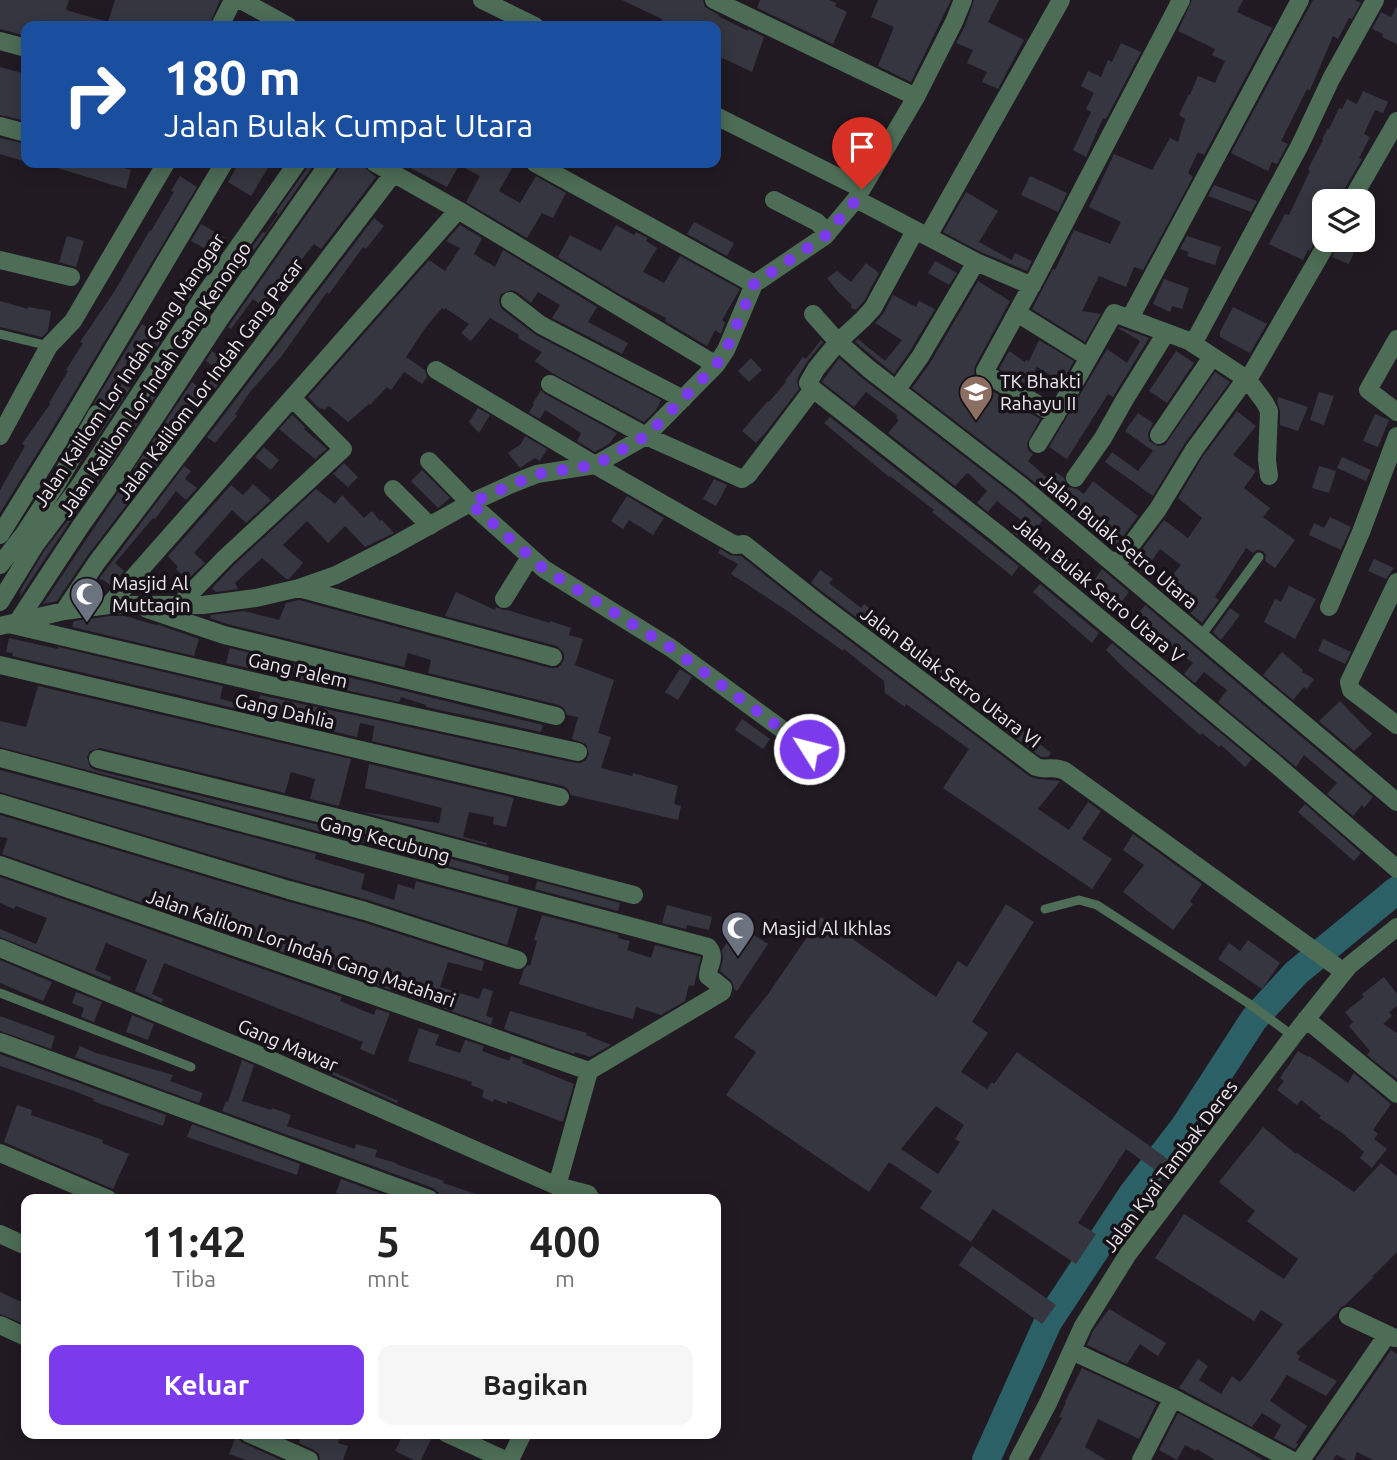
<!DOCTYPE html>
<html lang="id">
<style>
:root{--surface:#fff;--page:#f6f6f6;--text:#222;--muted:#767676;--accent:#7c3aed}
body{margin:0;font-family:Ubuntu,sans-serif;background:var(--page);color:var(--text);height:100vh;display:flex;flex-direction:column;font-size:26px;white-space:nowrap}
*{box-sizing:border-box;margin:0}
p{font-size:23px;color:var(--muted)}
.icon{flex:none;width:38px;height:38px;fill:none;stroke:currentColor;stroke-width:2;stroke-linecap:round;stroke-linejoin:round}
.map{position:relative;flex:1;overflow:hidden}
.details{position:absolute;left:21px;top:1194px;width:700px;height:245px;display:flex;flex-direction:column;background:var(--surface);border-radius:14px;box-shadow:0 4px 18px #0003}
.details>*{flex:none}
.top-card{position:absolute;left:21px;top:21px;width:700px;height:147px;border-radius:14px;box-shadow:0 4px 18px #0003;background:#1a4fa0;color:#fff;overflow:hidden}
.fabs{position:absolute;left:1312px;top:189px;display:grid;gap:14px}
.fabs a{display:grid;place-items:center;width:63px;height:63px;border-radius:14px;background:var(--surface);box-shadow:0 4px 18px #0003;font-size:35px}
.pin{position:absolute;display:grid;place-items:center;width:60px;height:60px;color:#fff;margin:-72px -30px;border-radius:50% 50% 50% 0;rotate:-45deg;box-shadow:0 0 7px #0007}
.pin .icon{rotate:45deg}
.me{position:absolute;width:77px;margin:-38px;rotate:306deg;stroke-linejoin:round;filter:drop-shadow(0 0 5px #0008)}
.turn{display:flex;align-items:center;gap:24px;height:147px;padding:0 28px;font-size:32px}
.turn .icon{width:91px;height:91px;stroke-width:2.5}
.turn b{display:block;font-size:49px;line-height:60px}
.eta{display:flex;justify-content:space-evenly;align-items:center;height:119px;text-align:center}
.eta b{font-size:42px;font-weight:600;line-height:49px}
.cta{display:flex;gap:14px;margin-top:auto;padding:14px 28px}
.cta a{flex:1;height:80px;border-radius:14px;background:var(--accent);color:#fff;font-size:28px;font-weight:600;line-height:80px;text-align:center}
.cta a+a{background:var(--page);color:var(--text)}
.map>svg:first-child{display:block}
.lines{fill:none;stroke-linecap:round;stroke-linejoin:round}
.river{stroke:#2a6066;stroke-width:28}
.building{fill:#363640;fill-rule:evenodd}
.lane{stroke:#4d6d56;stroke-width:9}
.street{stroke:#4d6d56;stroke-width:18}
.route{stroke:#7c3aed;stroke-width:12;stroke-dasharray:0 21.6}
.labels{text-anchor:middle;stroke-width:7;stroke-linejoin:round;paint-order:stroke}
.street-label{font-size:19px;fill:#eee9ef;stroke:#171118}
.poi-label{font-size:19px;fill:#eee9ef;stroke:#171118;text-anchor:start}
</style>
<div class="map">
<svg width="1397" height="1460" viewBox="0 0 1397 1460">
<rect width="100%" height="100%" fill="#211a22"/>
<g class="lines">
<path class="river" d="M986,1460L1048,1322L1133,1193L1184,1127L1254,1019L1296,973L1397,890"/>
</g>
<path class="building" d="M0,0H69L66,10L108,22L115,0H220L209,26H26V36L0,29Z
M622,0H703L705,7L719,15L718,16L748,31V29L764,37L752,72L716,55V26H668L661,23L662,19Z
M760,0H829L836,3L835,6L847,12L833,44L757,8Z
M878,0H951L911,82L878,66L894,27L871,17Z
M974,0H999L988,22L1024,40L998,89L982,82L987,72L967,63L973,50L956,43L965,26Z
M1192,0H1243L1237,12L1272,28L1204,155L1198,152L1188,173L1193,177L1143,270L1134,267L1126,287L1099,276L1082,311L1101,314L1085,342L1032,309L1053,269L1055,270L1074,230L1110,244L1121,222L1089,207L1114,154L1152,170L1170,138L1178,142L1185,119L1179,115L1189,94L1190,95L1198,76L1215,83L1225,61L1212,55L1215,49L1178,31Z
M1313,0H1355L1361,3L1352,19L1349,18L1338,39L1333,36L1310,90L1307,89L1281,141L1288,144L1277,164L1272,162L1268,171L1231,153Z
M1397,6V44L1382,37L1383,34L1372,29L1381,12L1391,17Z
M1121,43L1141,52L1106,119L1103,118L1086,157L1073,150L1091,112L1086,109L1094,93L1081,86L1088,71L1101,77L1108,60L1112,62Z
M0,67L26,74V121L0,115Z
M1363,91L1388,102L1383,113L1375,110L1364,134L1370,137L1359,158L1362,159L1341,195L1340,201H1325V230L1319,234L1310,251L1308,250L1303,260L1269,244L1285,214L1289,215L1310,171L1308,169L1323,140L1322,139L1328,128L1329,129L1339,108L1342,109L1347,99L1357,104Z
M0,138L26,144V162L0,154Z
M52,163H105L131,170L126,189L51,166Z
M239,163H271L251,196L228,182Z
M308,163H315L252,253L249,251L263,232L265,233L278,214L276,212L306,170Z
M340,163H364L366,169L376,177L321,249L314,244L263,307L253,299L231,329L228,327L338,170Z
M401,163H515L499,191L520,203L536,176L566,193L553,218L542,213L527,238L466,202L480,176L459,165L447,187Z
M180,176L197,187L54,426L0,513V490L25,446L22,444L50,404L49,403L68,371L66,370L83,343L80,342L114,292L150,230L151,231L174,192L171,191Z
M1030,176L1067,193L1058,212L1021,195Z
M1214,185L1257,201L1251,212L1208,196Z
M966,192L998,211L979,242L1012,260L1015,253L1032,261L1027,271L981,252L943,232Z
M374,218L384,226L366,249L363,247L329,294L327,292L281,357L250,392L235,414L237,416L215,443L207,437Z
M694,222L734,243L727,256L687,234Z
M201,224L225,238L215,254L191,241Z
M460,225L482,238L474,254L495,267L503,250L597,307L588,322L628,343L622,354L552,318L560,305L538,292L531,303L517,292L511,290L501,294L499,300L500,306L503,310L536,335L661,400L656,410L644,422L552,373L535,361L542,352L518,338L519,335L490,318L471,341L461,333L469,324L445,308L444,310L442,308L426,327L406,357L425,370L427,377L422,384L404,372L391,390L387,387L370,405L369,404L348,422L329,406L324,410L321,408L320,409L308,397L429,260L445,271L460,248L446,241Z
M616,225L634,235L636,232L648,238L646,241L657,248L643,272L664,283L680,256L740,289L722,320L725,322L721,334L715,330L707,346L665,321L666,318L621,295L558,257L570,235L601,251Z
M67,236L84,241L76,267L59,262Z
M1187,236L1221,247L1215,265L1187,256L1189,252L1180,249Z
M1340,240H1351L1358,243L1349,264L1332,257Z
M935,261L957,273L949,285L928,273Z
M866,263L879,273L864,301L856,310L850,307L852,305L839,293L827,278L837,271L851,282Z
M191,272L202,278L156,348L135,376L137,377L91,448L110,415L103,405L94,403L142,324L160,336L174,314L165,308Z
M1164,279L1189,288L1182,309L1172,306L1170,312L1153,304Z
M978,281L1010,301L975,366L974,371L975,378L980,384L1040,419L1027,443L1028,450L1033,454L1028,461L1050,480L1056,472L1064,478L1068,487L1077,489L1084,494L1093,481L1138,516L1114,549L1028,477L912,388L930,363Z
M893,295L916,307L919,301L935,309L910,351L894,374L855,342L858,339L885,361L902,340L875,323L883,314Z
M0,301L28,309V307L51,311L48,331L42,337L0,327Z
M1233,307L1267,324L1250,353L1220,337V332Z
M1119,327L1149,338L1113,397L1108,394L1067,459L1049,447L1107,349L1127,363L1140,341L1118,328Z
M238,337L248,345L211,394L202,387L216,368L206,361L212,351L221,357Z
M821,340L823,342L807,362L798,377L797,383L799,389L766,432L756,443L742,431L768,401L769,402L786,382L785,381L803,357L806,359Z
M1039,340L1074,361L1062,382L1037,367L1027,385L999,369L1009,351L1025,362L1026,360L1029,361Z
M1176,351L1194,363L1167,403L1149,391Z
M751,358L762,370L749,382L738,371Z
M839,358L862,378L1014,495L1043,520L1036,529L1033,526L1022,539L1012,531L1021,520L997,501L988,512L977,503L987,491L969,474L967,473L955,486L888,433L899,420L896,418L898,416L866,392L854,407L822,382Z
M172,368L173,369L116,457L71,520L19,598L21,590L17,596L44,551L88,494L156,389L158,390Z
M1215,372L1230,382L1185,443L1153,496L1105,462L1112,452L1138,471L1153,451L1125,431L1138,413L1153,423L1148,433L1149,441L1158,446L1165,445Z
M192,382L204,392L187,413L193,418L88,555L57,601L43,604Z
M541,390L545,394L617,433L610,443L595,452L577,441L581,433L545,410L540,419L529,413L534,404L533,403Z
M1319,392L1334,396L1324,425L1310,420Z
M1278,397L1308,407L1298,431L1280,425V411L1277,401Z
M478,408L490,415L479,433L469,422Z
M1237,411L1256,426L1233,455L1256,471L1244,488L1270,508L1263,517L1295,540L1275,568L1265,561L1266,555L1263,551L1257,550L1253,553L1246,548L1215,597L1219,600L1202,623L1161,588L1181,565L1160,549L1143,573L1131,564L1164,520L1188,538L1202,518L1178,498L1203,456Z
M1375,414L1389,420L1378,447L1363,441Z
M292,415L305,427L304,429L327,449L315,459L279,429Z
M830,417L1019,566L1012,576L932,512L934,510L890,476L889,477L824,423Z
M525,436L547,449L540,461L535,458L520,468L508,453L521,444Z
M264,447L279,460L271,470L255,457Z
M1342,457L1371,470L1366,481L1337,468Z
M344,463L358,477L348,487L333,474Z
M184,466L191,471L185,479L197,488L186,500L176,491L155,519L153,518L115,563L124,571L111,586L102,579L101,580L99,579Z
M1319,466L1336,471L1329,493L1312,488Z
M422,470L450,498L438,508L411,481Z
M714,479L727,485L716,506L703,499Z
M253,484L271,500L246,523L232,510L194,553L205,563L187,580L176,569L178,567L168,556L231,485L243,495Z
M316,489L335,504L342,495L364,518L372,511L380,521L382,520L394,533L365,547L345,526L328,543L307,521L283,545L303,563L289,579H286L262,558L235,583L238,589L216,592L212,588L234,565Z
M627,496L664,518L653,535L629,520L623,529L611,521Z
M1330,517L1351,527L1341,550L1309,535L1314,523L1324,528Z
M1050,545L1089,577L1081,588L1042,555Z
M720,549L730,555L741,556L814,614L1029,776L1038,779L1060,781L1038,809L1069,830L1088,802L1101,811L1082,839L1112,859L1092,889L943,788L969,749L906,704L905,707L885,693L884,681L844,649L843,651L786,610L731,574L738,564L718,553Z
M1374,559L1394,568L1386,579L1368,571Z
M1102,569L1129,592L1120,604L1093,582Z
M820,570L833,579L829,583L861,608L864,604L879,615L869,627L811,583Z
M1040,584L1099,633L1092,643L1033,592Z
M1289,586L1316,599L1295,639L1264,622L1275,599L1281,602Z
M456,592L495,610L496,607L503,610H507L550,623V621L571,628L569,635L583,639L575,665L614,680L598,733L611,737L601,768L632,776L633,773L678,786L674,804L681,806L678,820L571,795L568,789L563,786L372,741L374,726L360,723L357,737L12,656L13,653L6,652L9,638L58,649V647L223,686L220,699L257,708L260,695L576,763H581L586,760L589,754L586,744L572,739L578,717L567,715L564,708L559,705L428,673L431,660L408,653L404,667L227,624L210,618L211,615L244,611L279,620L286,603L299,600L550,668H557L561,665L564,659V653L557,646L445,616Z
M1145,605L1373,797L1364,808L1362,805L1353,816L1327,794L1337,783L1304,755L1296,767L1218,702L1227,690L1204,672L1195,683L1184,674L1193,663L1162,640L1154,649L1143,640L1152,630L1136,616Z
M1230,608L1240,615L1221,640L1213,632Z
M110,616H125L159,626L156,624L199,639L194,656L72,627L74,621Z
M1323,639L1351,652L1345,664L1318,651Z
M907,642L939,665L940,663L961,679L955,687L963,694L961,696L901,651Z
M1112,643L1252,759L1245,767L1221,745L1219,747L1202,733L1200,735L1125,669L1106,650Z
M230,648L543,725L541,732L426,707V705L401,697L399,702L226,663Z
M1282,652L1303,670L1302,672L1314,679L1307,689L1304,687L1293,700L1263,675Z
M680,669L692,677L678,700L665,692Z
M38,686L351,759L339,806L310,799L315,779L291,772L285,793L100,748L90,751L87,757L90,767L95,770L364,836L481,867V868L509,876L508,882L448,866L449,860L410,848L408,855L0,747V721L26,727Z
M1340,701L1372,734L1354,751L1319,721Z
M995,708L1051,753L1048,757H1041L988,717Z
M742,719L770,739L763,749L735,730Z
M369,764L514,798L506,827L493,824L494,817L469,812L463,837L487,843V845L362,812L439,823L442,808L365,788Z
M0,770L316,854L315,859L365,874L361,889L394,900L398,884L414,889L416,881L518,908L507,945L368,900L292,879L0,792Z
M1305,804L1361,853L1354,861L1298,812Z
M0,815L286,901L362,922L484,961L482,971L448,962L440,987L479,999L483,988L493,991L486,1016L493,1018L491,1025L2,854L8,838L0,837Z
M1133,834L1202,884L1190,901L1193,904L1173,930L1123,892L1144,865L1123,850Z
M0,877L342,997L340,1001L374,1015L376,1009L390,1013L374,1055L360,1049L363,1042L164,963L152,994L163,999L162,1003L135,991L147,960L106,943L95,970L111,977L110,981L0,937V929L36,944L47,918L16,906L14,909L0,903Z
M537,881L620,903L618,911L535,889Z
M1006,904L1034,922L972,1022L988,1033L961,1072L987,1089L992,1082L994,1084L1017,1052L1161,1154L1177,1167L1166,1180L1153,1170L1154,1169L1126,1149L1078,1223L1096,1234L1076,1264L993,1209L971,1242L920,1208L932,1191L889,1162L869,1192L726,1095L756,1052L734,1037L768,994L821,917L936,997L958,961L967,967ZM936,1106L964,1125L955,1139L960,1142L938,1174L901,1149Z
M667,905L712,917L709,930L687,925L686,929L662,923Z
M542,915L619,935L618,938L630,941L627,950L651,958L655,945L701,957L694,986L689,985L685,1001L661,1015L636,1007L633,1019L594,1008L519,984L524,969L528,965L530,966L537,941L534,940Z
M738,925L768,944L737,991L734,989L733,984L731,980L720,971L723,959L722,950Z
M1248,940L1280,963L1262,989L1218,959L1229,943L1240,951Z
M0,960L52,982L43,1001L0,983Z
M1384,977L1397,994V1006L1389,1012L1392,1016L1383,1024L1397,1033V1079L1367,1055L1370,1051L1349,1026L1353,1022L1345,1012L1364,997L1362,994Z
M76,992L102,1002L94,1022L81,1017L84,1008L72,1003Z
M510,1011L587,1033L586,1035L611,1045L590,1057L575,1052L574,1054L504,1029Z
M132,1015L154,1024L148,1040L126,1032Z
M0,1016L55,1036L51,1049L0,1031Z
M419,1028L439,1035L435,1045L460,1053L465,1040L484,1046L482,1051L509,1061L511,1056L523,1060L522,1063L574,1084L563,1122L508,1101L507,1104L494,1099L493,1102L482,1097L484,1090L471,1085L472,1082L408,1061Z
M80,1046L96,1053L173,1075L170,1081L203,1093L199,1103L75,1057Z
M1298,1051L1308,1057L1309,1056L1348,1083L1354,1073L1391,1104L1373,1130L1378,1134L1374,1139L1387,1149L1372,1168L1360,1158L1364,1152L1342,1133L1319,1118L1321,1116L1301,1100L1297,1105L1277,1090L1284,1081L1280,1078Z
M0,1054L166,1115L163,1126L93,1101L94,1099L74,1091L0,1066Z
M242,1060L254,1065L242,1101L271,1110L272,1108L291,1115L287,1126L355,1149L356,1144L377,1150L375,1157L396,1163V1164L444,1181L443,1183L482,1196V1199H440L438,1192L433,1188L222,1111L226,1101L228,1102Z
M316,1064L398,1101L397,1103L315,1067Z
M17,1105L32,1110L31,1115L103,1140L102,1143L129,1154L113,1189L4,1142Z
M192,1124L300,1164L297,1175L187,1137Z
M1263,1127L1296,1154L1297,1153L1354,1192L1381,1163L1397,1176V1252L1372,1277H1374L1345,1305L1341,1307L1337,1313L1296,1353L1300,1356L1298,1360L1337,1381L1326,1396L1287,1375L1270,1401L1307,1426L1296,1443L1298,1444L1295,1449L1274,1438L1281,1425L1262,1413L1252,1427L1179,1388L1198,1359L1208,1366L1199,1380L1221,1394L1232,1376L1240,1382L1242,1380L1283,1324L1261,1310L1254,1321L1155,1258L1184,1214L1284,1279L1298,1259L1247,1221L1255,1211L1219,1182Z
M341,1179L395,1199H351L336,1193Z
M972,1246L1056,1305L1042,1324L959,1265Z
M0,1292L26,1304V1325L0,1314Z
M1109,1309L1166,1343L1158,1356L1140,1344L1127,1364L1087,1345L1093,1331Z
M1391,1350L1397,1354V1460H1373L1357,1452L1354,1460H1347L1336,1455L1333,1460H1315Z
M1082,1368L1157,1403L1139,1439L1098,1419L1085,1447L1106,1460H1039L1062,1418L1059,1417L1066,1402H1065Z
M1178,1413L1240,1446L1263,1460H1215L1197,1449L1196,1451L1185,1445L1177,1460L1159,1450Z
M302,1433H323L339,1439L338,1443L348,1446L343,1460H320L319,1454L314,1450L299,1443Z
M404,1433H434L421,1460H414L395,1451Z
M237,1434L239,1440L243,1443L281,1460H246L229,1454Z"/>
<g class="lines">
<path class="lane" d="M0,334L49,346
M1201,636L1259,557
M1045,909L1079,900L1097,905L1248,1003L1293,1036
M0,993L191,1067"/>
<path class="street" d="M241,0L288,26
M482,0L535,26
M714,0L916,97
M220,26L233,0
M0,41L26,48
M716,116L862,189
M0,126L26,133
M375,163L458,210L716,365
M535,163L754,284
M856,199L976,262L1032,286
M774,200L817,222L828,233
M1351,201L1397,121
M915,231L873,308L863,319L838,342L816,369L808,383L813,389L998,534L1273,762L1397,869
M928,236L1061,0
M0,260L71,277
M510,301L541,325L683,399
M1017,313L1088,357
M813,314L838,342L869,369L1021,486L1397,802
M1130,318L1300,0
M1397,339L1368,390L1397,412
M1193,344L1300,145L1331,79L1375,0
M436,370L595,465L735,545L744,544L821,605L1036,767C1046,771 1054,765 1065,771L1344,972
M550,384L646,436L742,479L748,475L813,389
M897,389L920,357L976,262
M1056,415L986,374L985,371L1038,274L1181,0
M1159,435L1212,357
M0,436L49,346L73,321L166,163
M1038,444C1065,401 1089,357 1114,313L1189,341L1248,380L1265,403L1269,411L1267,460L1269,476
M429,461L470,503L544,569L671,648L809,749
M1075,478L1103,438L1125,399L1166,333
M393,489L430,526
M0,535L64,432L224,163
M0,565L24,534L58,482L97,414
M1116,565L1158,509L1194,450L1242,384L1249,378L1329,240
M1397,582L1349,682L1351,690L1397,725
M299,588L553,657
M504,599L530,557
M0,602L35,545L78,488L203,297L297,163
M109,605L458,210
M179,605L226,557L343,449L292,398
M1329,607L1361,532L1397,436
M147,609L224,635L556,716
M64,611L97,562L393,174
M18,621L80,527L125,463L219,320L329,163
M13,625L269,685L578,752
M0,626L64,611L109,605H203L256,598L299,588L336,575L393,546L470,503L514,483L537,474L595,465L646,436L716,365L726,350L754,284L825,236L856,199L916,97L954,22L963,0
M0,665L560,797
M0,758L708,947C717,957 708,965 708,976L723,988L722,992L589,1071L557,1186L588,1194L591,1199
M98,759L367,825L634,895
M0,803L289,890L365,911L518,960
M0,865L589,1071
M0,948L266,1058L557,1186
M1306,1019L1397,1094
M0,1042L429,1199
M0,1153L108,1199
M0,1234L26,1246
M1348,1316L1395,1338
M0,1325L26,1337
M1072,1351L1173,1398L1291,1460
M248,1433L309,1460
M446,1433L505,1460
M510,1460L523,1433
M1018,1460L1048,1403L1083,1326L1128,1254L1293,1036L1344,972L1350,965L1397,927
M1141,1460L1173,1398
M1301,1460L1387,1335"/>
</g>
<g class="lines">
<path class="route" d="M809,749L671,648L544,569L470,503L537,474L595,465L646,436L716,365L726,350L754,284L825,236L856,200L862,189"/>
</g>
<defs>
<g id="school-pin" transform="scale(1.75)"><path d="M0 17L-7.5 6A9.5 9.5 0 1 1 7.5 6Z" fill="#8d6e63" stroke="#171118"/><path d="M0-5L7-2L0 1L-7-2ZM-4 1L0 2.5L4 1V4Q0 6-4 4Z" fill="#fff"/></g>
<g id="mosque-pin" transform="scale(1.75)"><path d="M0 17L-7.5 6A9.5 9.5 0 1 1 7.5 6Z" fill="#6b7280" stroke="#171118"/><path d="M3.5-4.9A6 6 0 1 0 3.5 4.9A5 5 0 1 1 3.5-4.9Z" fill="#fff"/></g>
</defs>
<g fill-rule="evenodd">
<use href="#school-pin" x="976" y="392"/>
<use href="#mosque-pin" x="87" y="594"/>
<use href="#mosque-pin" x="738" y="928"/>
</g>
<g class="labels">
<g class="street-label">
<text transform="translate(129 370) rotate(-56)" y="7">Jalan Kalilom Lor Indah Gang Manggar</text>
<text transform="translate(155 379) rotate(-56)" y="7">Jalan Kalilom Lor Indah Gang Kenongo</text>
<text transform="translate(210 379) rotate(-53)" y="7">Jalan Kalilom Lor Indah Gang Pacar</text>
<text transform="translate(1119 541) rotate(40)" y="7">Jalan Bulak Setro Utara</text>
<text transform="translate(1099 590) rotate(40)" y="7">Jalan Bulak Setro Utara V</text>
<text transform="translate(298 670) rotate(13)" y="7">Gang Palem</text>
<text transform="translate(951 677) rotate(37)" y="7">Jalan Bulak Setro Utara VI</text>
<text transform="translate(285 711) rotate(13)" y="7">Gang Dahlia</text>
<text transform="translate(385 839) rotate(15)" y="7">Gang Kecubung</text>
<text transform="translate(301 948) rotate(19)" y="7">Jalan Kalilom Lor Indah Gang Matahari</text>
<text transform="translate(288 1045) rotate(23)" y="7">Gang Mawar</text>
<text transform="translate(1170 1166) rotate(-53)" y="7">Jalan Kyai Tambak Deres</text>
</g>
<g class="poi-label">
<text x="1000" y="388">TK Bhakti<tspan x="1000" dy="22">Rahayu II</tspan></text>
<text x="112" y="590">Masjid Al<tspan x="112" dy="22">Muttaqin</tspan></text>
<text x="762" y="935">Masjid Al Ikhlas</text>
</g>
</g>
</svg>
<div class="fabs">
<a><svg class="icon" aria-label="layers" viewBox="0 0 24 24"><path d="M12 4l9 5-9 5-9-5zM3 14l9 5 9-5"/></svg></a>
</div>
<div class="pin" style="left:862px;top:189px;background:#d93025"><svg class="icon" aria-label="arrive" viewBox="0 0 24 24"><path d="M6 21V4h12l-3 4 3 4H6"/></svg></div>
<svg class="me" style="left:809px;top:749px" viewBox="-20 -20 40 40"><circle r="17" fill="#7c3aed" stroke="#fff" stroke-width="3"/><path d="M0-11L8 9 0 5-8 9z" fill="#fff"/></svg>
<div class="top-card">
<div class="turn"><svg class="icon" aria-label="right" viewBox="0 0 24 24"><path d="M7 20v-9h11M14 6l5 5-5 5"/></svg><div><b>180 m</b>Jalan Bulak Cumpat Utara</div></div>
</div>
<section class="details">
<div class="eta">
<div><b>11:42</b><p>Tiba</p></div>
<div><b>5</b><p>mnt</p></div>
<div><b>400</b><p>m</p></div>
</div>
<div class="cta"><a>Keluar</a><a>Bagikan</a></div>
</section>
</div>
